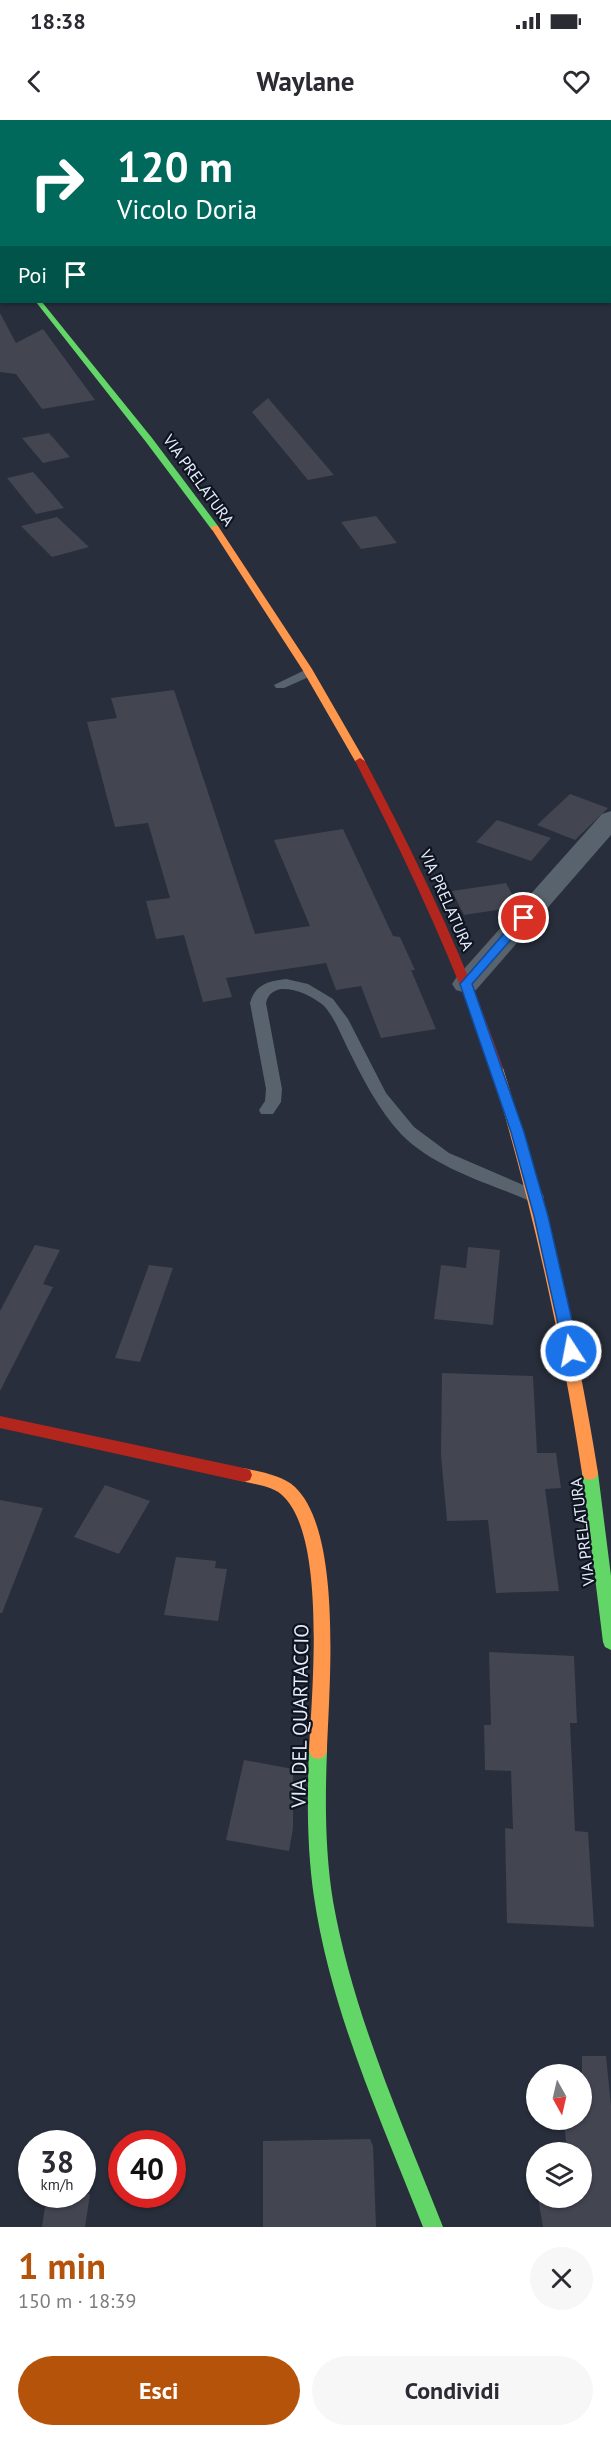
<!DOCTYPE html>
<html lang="it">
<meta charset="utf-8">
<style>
:root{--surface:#fff;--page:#f7f7f7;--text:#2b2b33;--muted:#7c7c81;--accent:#b45309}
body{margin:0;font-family:"PT Sans",sans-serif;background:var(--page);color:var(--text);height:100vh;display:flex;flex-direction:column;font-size:22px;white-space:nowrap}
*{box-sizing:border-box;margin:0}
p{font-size:20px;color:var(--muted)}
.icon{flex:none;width:33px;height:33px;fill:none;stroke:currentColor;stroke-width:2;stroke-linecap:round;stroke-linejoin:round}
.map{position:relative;height:2107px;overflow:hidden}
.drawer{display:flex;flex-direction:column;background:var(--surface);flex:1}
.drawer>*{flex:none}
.guide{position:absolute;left:0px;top:0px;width:612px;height:183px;box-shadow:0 2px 4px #0004;background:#00695c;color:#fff;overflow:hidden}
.needle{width:39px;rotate:172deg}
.tools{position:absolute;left:526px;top:1944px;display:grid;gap:12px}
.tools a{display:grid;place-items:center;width:66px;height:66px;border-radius:50%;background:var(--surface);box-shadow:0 2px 4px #0004;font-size:30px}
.speed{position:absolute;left:18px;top:2010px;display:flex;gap:12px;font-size:30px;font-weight:700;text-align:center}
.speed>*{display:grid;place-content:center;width:78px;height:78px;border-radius:50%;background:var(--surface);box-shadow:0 2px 4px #0004;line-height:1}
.speed small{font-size:15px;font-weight:400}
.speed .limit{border:9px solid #d22;background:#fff;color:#111}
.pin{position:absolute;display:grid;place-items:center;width:51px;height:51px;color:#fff;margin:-26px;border:3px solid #fff;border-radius:50%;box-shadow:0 2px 6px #0007}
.me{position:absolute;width:66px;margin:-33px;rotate:349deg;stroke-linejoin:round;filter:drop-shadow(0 0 4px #0008)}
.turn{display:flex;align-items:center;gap:21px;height:126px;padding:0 18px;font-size:27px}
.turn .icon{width:78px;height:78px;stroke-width:2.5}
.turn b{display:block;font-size:42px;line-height:51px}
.then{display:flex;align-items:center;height:57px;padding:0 18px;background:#0003;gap:12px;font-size:22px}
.round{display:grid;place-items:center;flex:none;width:63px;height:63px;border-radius:32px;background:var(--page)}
.summary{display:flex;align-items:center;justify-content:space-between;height:102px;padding:0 18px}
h1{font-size:36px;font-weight:700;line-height:45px;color:var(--accent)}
.action{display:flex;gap:12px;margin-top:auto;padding:12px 18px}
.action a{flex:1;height:69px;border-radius:36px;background:var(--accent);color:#fff;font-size:24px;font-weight:700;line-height:69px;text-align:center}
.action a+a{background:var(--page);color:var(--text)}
.status{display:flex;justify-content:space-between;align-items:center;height:42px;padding:0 30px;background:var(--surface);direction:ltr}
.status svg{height:16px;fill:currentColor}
header{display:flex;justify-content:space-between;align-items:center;height:78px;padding:0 18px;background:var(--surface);font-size:27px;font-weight:700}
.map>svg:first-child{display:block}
.building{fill:#434651}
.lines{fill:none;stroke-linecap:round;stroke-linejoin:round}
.lane{fill:#58636d;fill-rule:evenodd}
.street{fill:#58636d;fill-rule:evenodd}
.fast{fill:#63d668;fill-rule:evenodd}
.slow{fill:#ff974d;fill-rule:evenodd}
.jam{fill:#b3261e;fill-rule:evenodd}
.route{fill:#1a73e8;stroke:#114b97;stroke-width:1.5}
.labels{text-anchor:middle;stroke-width:4.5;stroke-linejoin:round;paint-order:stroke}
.street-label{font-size:16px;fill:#e4ecfc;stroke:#0f141f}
.near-street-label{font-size:20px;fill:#e4ecfc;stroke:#0f141f}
</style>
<div class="status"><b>18:38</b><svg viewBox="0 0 49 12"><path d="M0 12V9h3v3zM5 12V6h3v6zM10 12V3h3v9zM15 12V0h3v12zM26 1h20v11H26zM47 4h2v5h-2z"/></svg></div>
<header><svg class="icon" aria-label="back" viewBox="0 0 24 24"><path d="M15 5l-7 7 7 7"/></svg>Waylane<svg class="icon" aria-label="heart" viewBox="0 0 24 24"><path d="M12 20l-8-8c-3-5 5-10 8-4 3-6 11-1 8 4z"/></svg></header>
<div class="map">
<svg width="611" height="2107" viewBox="0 0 611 2107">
<rect width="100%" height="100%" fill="#282e3b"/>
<path class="building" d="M0,193L16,223L43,209L95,280L42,289L16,254L0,252Z
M268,278L334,355L308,360L252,292Z
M49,313L70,337L43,343L22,318Z
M33,352L48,369L64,388L36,394L7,358Z
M376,396L397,423L361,429L341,402Z
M57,397L89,427L52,437L21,406Z
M174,570L255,814L310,806L274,720L343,709L393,816L400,817L415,850H411L436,909L381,918L361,866L336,870L326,843L226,858L232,877L203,882L184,815L156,819L146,781L170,778L148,703L115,707L87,602L117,598L111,578Z
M570,674L608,688L575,720L537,705Z
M497,700L551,718L531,741L476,722Z
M506,763L518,785L516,787L464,795L452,771Z
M35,1125L60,1130L43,1164L53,1167L0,1271V1191Z
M468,1127L500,1130L493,1205L434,1199L441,1145L466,1148Z
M149,1145L173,1148L140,1242L115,1238Z
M442,1253L533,1256L537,1333H556L561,1368L545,1369L559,1471L496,1473L488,1400L447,1401L441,1335Z
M105,1365L150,1381L119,1434L74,1417Z
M0,1380L43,1388L2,1493H0Z
M176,1437L216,1441L215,1448L227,1449L218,1501L164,1495Z
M489,1532L574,1536L577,1603H570L575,1711L588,1712L594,1807L507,1803L505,1708L513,1709L511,1651L485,1650L484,1605H491Z
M244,1640L293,1649V1708L289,1731L226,1720Z
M582,1936H606L611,1986V2107H543L538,2078H582V2032H567L564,2000H582Z
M370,2019L373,2026L376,2107H263V2021Z
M47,2074H90L85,2107H42Z"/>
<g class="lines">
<path class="lane" d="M307,549L313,553L311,556L284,568H276L274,565Z
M286,859L308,864L333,879L348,899L386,973L414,1007L449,1033L542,1073L544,1077L542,1081H530C488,1063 434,1048 401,1014C378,989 363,959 348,929C341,915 334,896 323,885C312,876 295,868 281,869C272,871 268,875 266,883L282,969L281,982L273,994H261L259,990L265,981L266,969L250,883C255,864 269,861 286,859Z"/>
<path class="street" d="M354,0H369L353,2Z
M442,0H456V2H442Z
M0,128L2,129V139L0,138Z
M611,691V715L476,870L466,873L456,870L452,864L456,858L602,694Z"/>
<path class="fast" d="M36,182H42L152,318L218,406V410H212L146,322Z
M590,1346L596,1348L598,1353L611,1456V1530L605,1527L603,1522L582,1353L584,1348Z
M318,1623L324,1625L327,1631C325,1681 325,1731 333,1781C353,1894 401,2000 443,2107H423C381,2000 331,1892 314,1777C307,1729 307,1680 309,1631L312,1625Z"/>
<path class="slow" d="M0,143H2V148H0Z
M212,406H218L312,549L365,641L364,643L360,644L355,641L302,549L211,408Z
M497,944L503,948C545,1081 576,1215 598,1353L596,1358L590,1360L584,1358L582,1353C561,1215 531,1081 491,948Z
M244,1348C260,1352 282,1355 295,1367C343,1413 329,1568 327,1631L324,1637L318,1639L312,1637L309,1631C312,1572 326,1422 285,1378C274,1365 254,1365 238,1360L236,1355L238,1350Z"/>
<path class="jam" d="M360,638L365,641C418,741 466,841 503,948L502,951L497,952L491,948C454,841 407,741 355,641Z
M0,1296L244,1348L250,1350L252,1355L250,1360L244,1362L0,1308Z"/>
</g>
<path class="route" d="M524,794L528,795V800L472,864L524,1012L548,1096L579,1231L577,1235H566L564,1231L534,1096L511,1012L460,864L520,795Z"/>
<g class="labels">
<g class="street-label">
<text transform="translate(199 360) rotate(54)" y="6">VIA PRELATURA</text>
<text transform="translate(447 780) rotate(66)" y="6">VIA PRELATURA</text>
<text transform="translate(582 1412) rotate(-97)" y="6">VIA PRELATURA</text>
</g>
<g class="near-street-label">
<text transform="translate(300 1596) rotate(-89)" y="7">VIA DEL QUARTACCIO</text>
</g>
</g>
</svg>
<div class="tools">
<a><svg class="needle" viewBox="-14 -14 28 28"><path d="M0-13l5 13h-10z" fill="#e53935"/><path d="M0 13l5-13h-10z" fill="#7c7c81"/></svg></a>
<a><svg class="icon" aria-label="layers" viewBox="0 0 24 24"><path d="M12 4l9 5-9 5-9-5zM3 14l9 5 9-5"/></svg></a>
</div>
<div class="speed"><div>38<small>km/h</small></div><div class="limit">40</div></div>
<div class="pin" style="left:524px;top:798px;background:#d93025"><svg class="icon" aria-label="arrive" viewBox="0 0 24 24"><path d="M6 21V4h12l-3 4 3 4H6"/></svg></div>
<svg class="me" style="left:571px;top:1231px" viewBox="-20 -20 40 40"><circle r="17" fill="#1a73e8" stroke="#fff" stroke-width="3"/><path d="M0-11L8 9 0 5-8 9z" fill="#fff"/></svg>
<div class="guide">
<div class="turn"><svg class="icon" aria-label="right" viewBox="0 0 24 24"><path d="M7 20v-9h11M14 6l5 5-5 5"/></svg><div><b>120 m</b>Vicolo Doria</div></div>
<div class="then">Poi<svg class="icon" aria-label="arrive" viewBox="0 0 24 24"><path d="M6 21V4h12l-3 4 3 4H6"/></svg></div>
</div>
</div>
<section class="drawer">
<div class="summary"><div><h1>1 min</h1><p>150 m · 18:39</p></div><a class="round"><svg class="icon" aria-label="close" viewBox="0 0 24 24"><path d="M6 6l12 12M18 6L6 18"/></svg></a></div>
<div class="action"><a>Esci</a><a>Condividi</a></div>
</section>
